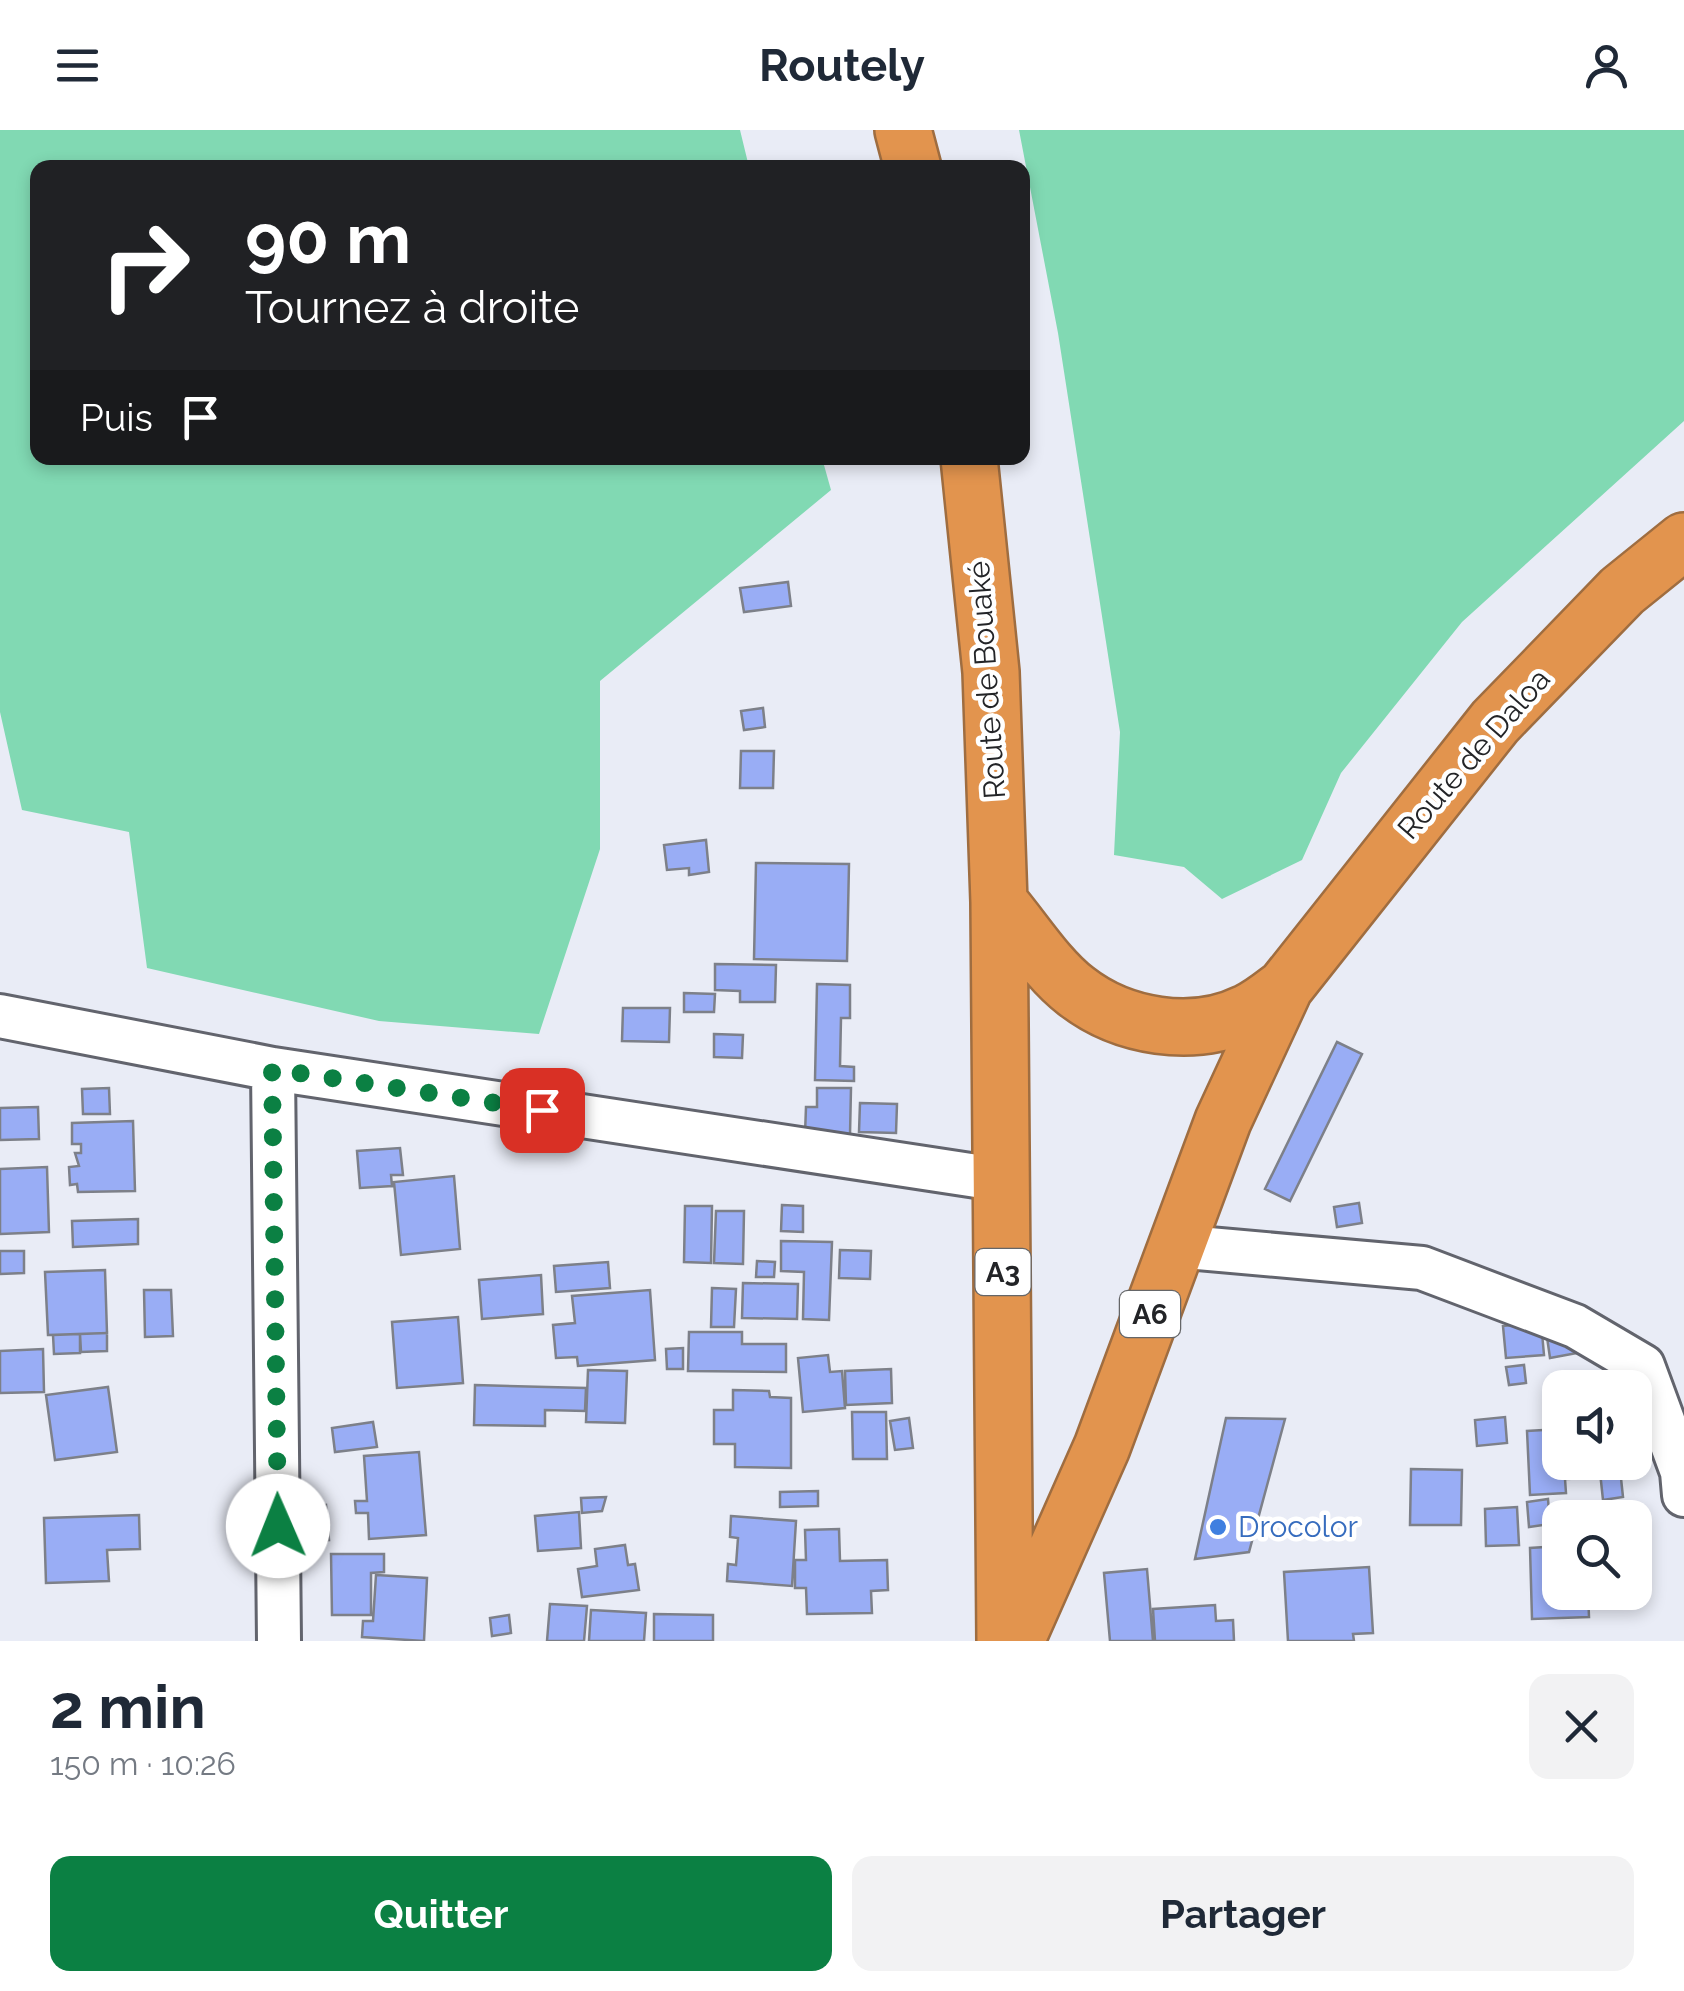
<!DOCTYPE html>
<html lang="fr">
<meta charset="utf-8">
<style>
:root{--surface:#fff;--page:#f2f2f3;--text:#1f2937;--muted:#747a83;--accent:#0b8043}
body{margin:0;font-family:Raleway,sans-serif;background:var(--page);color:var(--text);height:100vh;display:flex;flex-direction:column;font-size:38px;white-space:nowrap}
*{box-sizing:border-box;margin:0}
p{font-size:32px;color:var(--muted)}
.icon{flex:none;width:55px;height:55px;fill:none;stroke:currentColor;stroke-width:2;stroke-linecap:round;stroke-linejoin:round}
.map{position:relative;height:1511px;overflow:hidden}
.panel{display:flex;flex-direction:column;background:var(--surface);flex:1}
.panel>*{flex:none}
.banner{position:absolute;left:30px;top:30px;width:1000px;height:305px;border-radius:20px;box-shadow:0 5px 15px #0003;background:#202124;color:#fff;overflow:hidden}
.tools{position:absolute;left:1542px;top:1240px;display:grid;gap:20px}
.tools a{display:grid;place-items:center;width:110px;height:110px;border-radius:20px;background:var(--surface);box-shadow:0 5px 15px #0003;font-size:50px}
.pin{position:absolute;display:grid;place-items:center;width:85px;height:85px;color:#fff;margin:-42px;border-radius:20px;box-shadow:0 5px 15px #0006}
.me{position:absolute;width:110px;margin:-55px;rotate:359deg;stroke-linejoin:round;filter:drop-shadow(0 0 8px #0008)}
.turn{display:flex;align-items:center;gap:35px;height:210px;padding:0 50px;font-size:45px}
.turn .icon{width:130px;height:130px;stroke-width:2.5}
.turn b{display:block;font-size:70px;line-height:85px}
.then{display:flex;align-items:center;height:95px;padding:0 50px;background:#0003;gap:20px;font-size:38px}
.round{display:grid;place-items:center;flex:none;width:105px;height:105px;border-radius:20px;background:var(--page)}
.headline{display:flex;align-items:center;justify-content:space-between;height:170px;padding:0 50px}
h1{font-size:60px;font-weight:700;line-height:75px}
.button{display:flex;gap:20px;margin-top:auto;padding:20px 50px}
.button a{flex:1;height:115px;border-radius:20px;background:var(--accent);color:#fff;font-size:40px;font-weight:700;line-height:115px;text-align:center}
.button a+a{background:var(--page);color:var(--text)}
header{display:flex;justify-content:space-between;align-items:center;height:130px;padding:0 50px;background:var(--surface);font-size:45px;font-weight:700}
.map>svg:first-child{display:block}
.green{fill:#81d9b3}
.building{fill:#99adf5;stroke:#7d8089;stroke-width:2.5}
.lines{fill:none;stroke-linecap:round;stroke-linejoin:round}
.minor-casing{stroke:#62646d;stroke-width:48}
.highway-casing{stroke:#9f6d40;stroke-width:60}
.minor{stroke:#fff;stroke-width:42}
.highway{stroke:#e2944e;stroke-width:55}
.route{stroke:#0b8043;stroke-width:18;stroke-dasharray:0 32.4}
.shop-dot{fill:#3f7fe0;stroke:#fff;stroke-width:4}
.labels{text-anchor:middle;stroke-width:9;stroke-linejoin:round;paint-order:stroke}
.shield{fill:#fff;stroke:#656668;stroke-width:2.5}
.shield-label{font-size:28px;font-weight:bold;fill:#232427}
.street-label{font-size:30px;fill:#232427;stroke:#fff}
.shop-label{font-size:30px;fill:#366cbe;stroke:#fff;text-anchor:start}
</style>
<header><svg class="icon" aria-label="menu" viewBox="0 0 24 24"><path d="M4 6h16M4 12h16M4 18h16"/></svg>Routely<svg class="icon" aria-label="person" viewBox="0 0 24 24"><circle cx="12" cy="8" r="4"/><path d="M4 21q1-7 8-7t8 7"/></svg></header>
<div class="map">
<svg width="1684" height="1511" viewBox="0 0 1684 1511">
<rect width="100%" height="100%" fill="#e9ecf6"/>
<path class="green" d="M0,0H740L749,37L38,38V328H822L831,360L600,551V719L539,904L379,891L147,838L129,702L22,680L0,582Z
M1019,0H1684V291L1462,492L1341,643L1302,730L1222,769L1184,737L1114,725L1120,602L1058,203Z"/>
<path class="building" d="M788,452L791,476L744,482L740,458Z
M763,578L765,597L744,600L741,581Z
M741,621H774L773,658H740Z
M706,710L709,742L689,745V738L667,740L664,715Z
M756,733L849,734L847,831L754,829Z
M715,834L776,835L775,872H740V861L715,860Z
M817,854L850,855V888H841L840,936L854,937V951L815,950Z
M684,863L715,864L714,882H684Z
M623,878H670L669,912L622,911Z
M714,904L743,905L742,928L714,927Z
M1337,912L1362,924L1290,1071L1265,1059Z
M109,958L110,984H83L82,959Z
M817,958H851L850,1005L805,1004L806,977H817Z
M860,973L897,974L896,1003L859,1002Z
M38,977L39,1009L0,1010V978Z
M133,991L135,1061L78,1062L77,1054L70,1055L69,1037L79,1036L75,1023H81V1014H72V993Z
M400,1018L403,1045H391L392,1056L360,1058L357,1021Z
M47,1037L49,1102L0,1104V1039Z
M454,1046L460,1119L401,1125L394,1052Z
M1359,1073L1362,1093L1337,1097L1334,1077Z
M782,1075L803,1076V1102L781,1101Z
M685,1076H712L711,1133L684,1132Z
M716,1081H744L743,1134L714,1133Z
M138,1089V1114L73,1117L72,1091Z
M781,1111L832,1112L829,1190L803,1189L804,1142L781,1141Z
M840,1120L871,1121L870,1149L839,1148Z
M0,1121H24V1143L0,1144Z
M757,1131L775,1132L774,1147H756Z
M608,1132L610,1158L556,1162L554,1136Z
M105,1140L107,1203L48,1205L45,1142Z
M541,1145L543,1184L482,1189L479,1150Z
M743,1153L798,1154L797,1189L742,1188Z
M712,1158L736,1159L734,1197H711Z
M144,1160H171L173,1206L145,1207Z
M650,1160L655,1230L578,1236L577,1227L556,1228L553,1195L575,1193L572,1166Z
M458,1187L463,1253L397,1258L392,1192Z
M1541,1192L1544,1225L1506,1228L1503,1196Z
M1573,1196L1577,1223L1550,1228L1546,1200Z
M689,1202H742V1214H786V1242L688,1241Z
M107,1203V1221L81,1222L80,1204Z
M80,1204V1223L54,1224L53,1205Z
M683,1218V1239H667L666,1219Z
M43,1219L44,1262L0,1263V1221Z
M828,1225L830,1242L842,1241L845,1278L803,1282L798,1228Z
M1524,1235L1526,1253L1509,1255L1506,1237Z
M891,1239L892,1273L846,1275L845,1241Z
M588,1240L627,1241L625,1293L586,1292Z
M475,1255L586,1258L585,1281L545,1280V1296L474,1295Z
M108,1257L117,1322L55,1330L46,1265Z
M733,1260L769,1261L770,1267L791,1268V1338L735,1337V1314H714V1280H733Z
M852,1282H886L887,1329H853Z
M1505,1287L1507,1313L1477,1316L1475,1290Z
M909,1288L913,1318L895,1320L890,1291Z
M1226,1288L1285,1289L1249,1422L1195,1429Z
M373,1292L377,1317L335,1322L332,1298Z
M1560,1299V1332H1591V1348L1565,1349L1566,1363L1530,1365L1527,1301Z
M419,1322L426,1405L369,1409L368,1383H356L355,1371H367L364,1326Z
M1411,1339L1462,1340L1461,1395H1410Z
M1620,1339L1623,1367L1603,1370L1600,1342Z
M818,1361V1376L780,1377V1362Z
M606,1367L602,1381L582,1383L581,1368Z
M1548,1369L1550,1394L1529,1397L1527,1372Z
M326,1375L329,1410L303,1412L300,1378Z
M1517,1377L1519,1415L1486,1416L1485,1379Z
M579,1382L581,1418L538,1421L535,1386Z
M139,1385L140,1419L107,1420L109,1451L46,1453L44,1388Z
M731,1386L796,1391L792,1456L727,1451L728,1434L736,1435L738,1408L730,1407Z
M839,1399L840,1431L887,1430L888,1460L871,1461L872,1483L807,1484L806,1458H795V1430H806L805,1400Z
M625,1415L628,1435L635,1434L639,1460L582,1467L578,1439L597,1436L595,1419Z
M1560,1416V1462H1588L1589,1487L1532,1489L1530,1418Z
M331,1424H384V1442L371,1443V1485H332Z
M1369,1437L1373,1503L1353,1504L1354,1511H1288L1284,1442Z
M1147,1439L1153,1511H1110L1104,1443Z
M376,1445L427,1448L424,1511L362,1507L363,1491H373Z
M550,1474L587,1476L584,1511H547Z
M1215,1475L1216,1491L1233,1490L1234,1511H1155L1153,1479Z
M591,1480L646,1483L644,1511H589Z
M654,1484L713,1485V1511H654Z
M509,1485L511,1503L492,1506L490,1488Z"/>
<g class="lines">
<g class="minor-casing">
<path id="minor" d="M0,886L273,939L279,1511
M273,939L1003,1050
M1175,1116L1422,1138L1575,1196L1643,1236L1682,1342L1684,1365"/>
</g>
<g class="highway-casing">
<path id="highway" d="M903,0L913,38
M969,328L991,542L999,772L1005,1511
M999,772C1023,800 1047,839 1076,861C1122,897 1193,909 1246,883C1260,877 1273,866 1285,857
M1016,1511L1102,1317L1223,991L1285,857L1495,592L1622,461L1684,411"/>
</g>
<use href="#minor" class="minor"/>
<use href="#highway" class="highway"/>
</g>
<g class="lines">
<path class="route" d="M278,1396L272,939L542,980"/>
</g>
<circle class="shop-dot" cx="1218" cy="1397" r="10"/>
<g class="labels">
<g class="shield">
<rect x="975.5" y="1119" width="55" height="46" rx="8"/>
<rect x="1120" y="1161" width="60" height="46" rx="8"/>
</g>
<g class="shield-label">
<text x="1003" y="1152">A3</text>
<text x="1150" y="1194">A6</text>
</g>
<g class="street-label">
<text transform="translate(987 550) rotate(-94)" y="10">Route de Bouaké</text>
<text transform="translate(1474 624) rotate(-49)" y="10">Route de Daloa</text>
</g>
<g class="shop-label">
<text x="1238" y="1407">Drocolor</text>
</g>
</g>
</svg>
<div class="tools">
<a><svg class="icon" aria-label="sound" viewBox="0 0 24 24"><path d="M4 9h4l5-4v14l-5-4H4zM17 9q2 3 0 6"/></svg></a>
<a><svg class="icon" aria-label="search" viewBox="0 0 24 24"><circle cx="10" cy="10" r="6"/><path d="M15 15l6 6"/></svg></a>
</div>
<div class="pin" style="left:542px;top:980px;background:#d93025"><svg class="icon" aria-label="arrive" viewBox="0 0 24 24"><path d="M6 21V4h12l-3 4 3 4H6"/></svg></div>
<svg class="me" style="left:278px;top:1396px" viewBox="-20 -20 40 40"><circle r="19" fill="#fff"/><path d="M0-13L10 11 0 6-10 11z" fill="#0b8043"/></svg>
<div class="banner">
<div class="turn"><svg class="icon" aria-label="right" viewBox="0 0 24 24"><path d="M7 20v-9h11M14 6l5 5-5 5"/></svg><div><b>90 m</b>Tournez à droite</div></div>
<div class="then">Puis<svg class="icon" aria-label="arrive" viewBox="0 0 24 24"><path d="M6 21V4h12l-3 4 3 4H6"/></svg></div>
</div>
</div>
<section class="panel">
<div class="headline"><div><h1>2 min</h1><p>150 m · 10:26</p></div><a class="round"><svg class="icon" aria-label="close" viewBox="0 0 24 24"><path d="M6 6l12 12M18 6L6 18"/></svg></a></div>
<div class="button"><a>Quitter</a><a>Partager</a></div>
</section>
